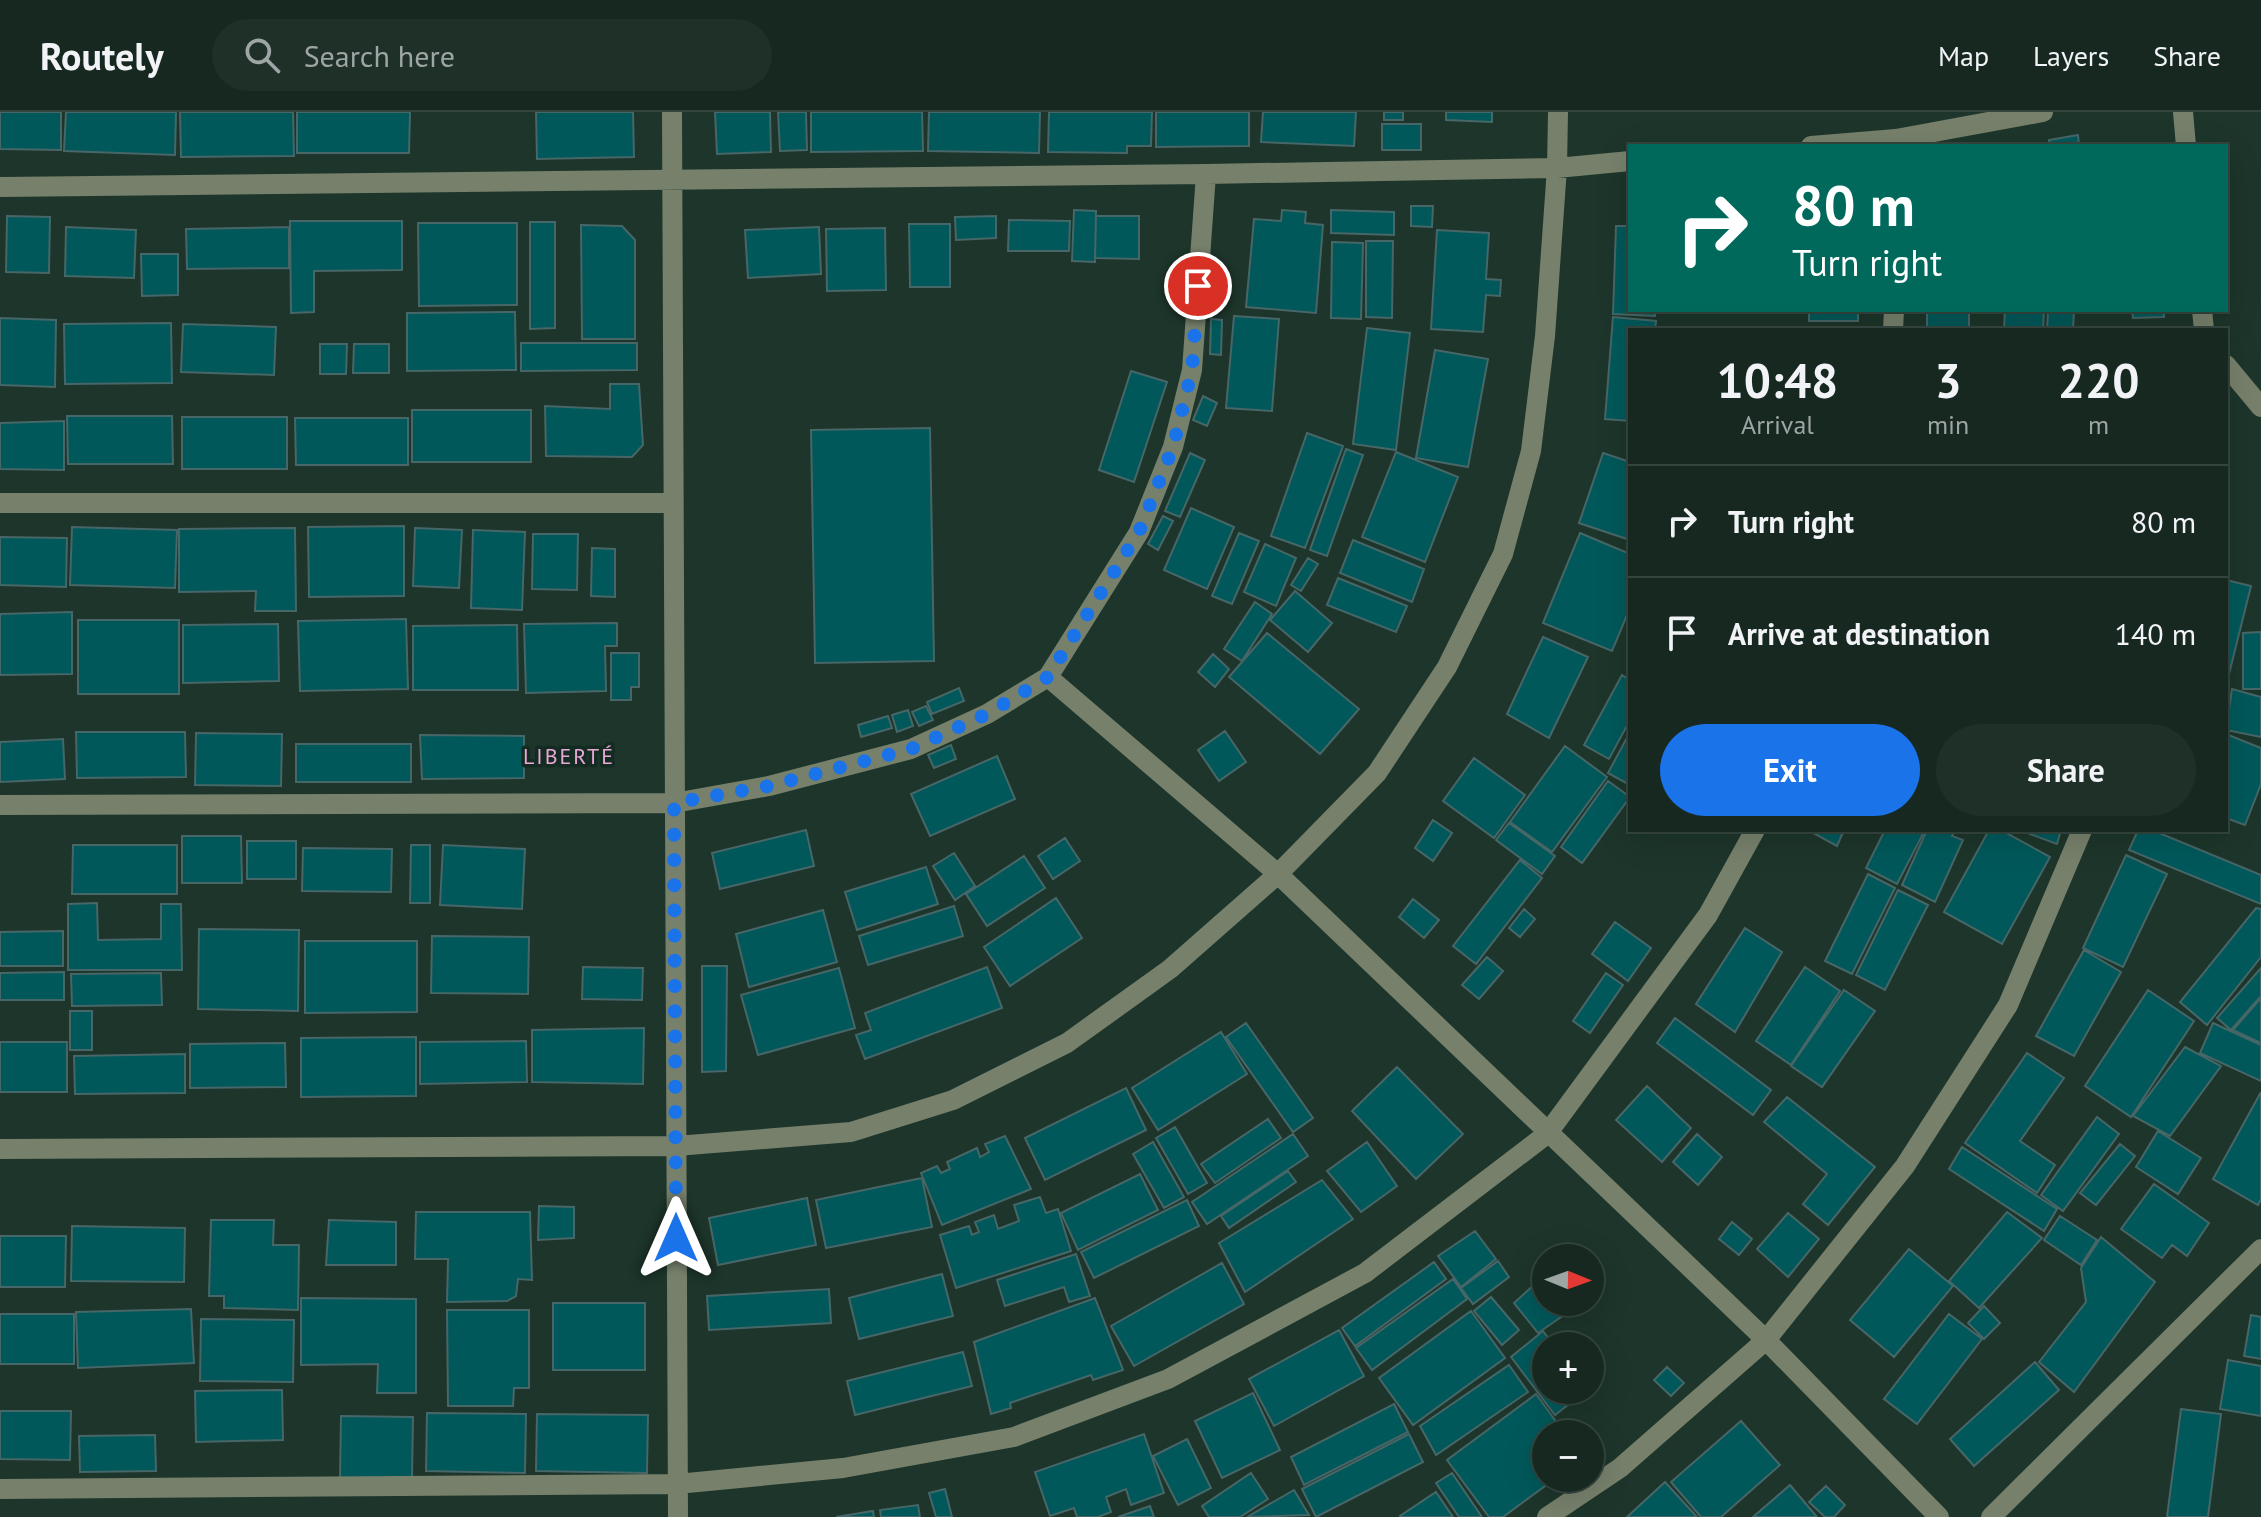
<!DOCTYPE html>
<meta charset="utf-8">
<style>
:root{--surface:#162820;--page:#1f3029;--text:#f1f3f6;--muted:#9ea6a5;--line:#35443e;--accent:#1a73e8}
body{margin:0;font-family:"PT Sans",sans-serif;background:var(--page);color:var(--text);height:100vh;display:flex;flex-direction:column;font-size:30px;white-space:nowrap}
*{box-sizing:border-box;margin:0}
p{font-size:26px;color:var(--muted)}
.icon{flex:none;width:44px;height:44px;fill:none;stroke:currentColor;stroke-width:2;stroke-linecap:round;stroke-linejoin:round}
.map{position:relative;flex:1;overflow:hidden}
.sheet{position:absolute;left:1628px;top:216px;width:600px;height:504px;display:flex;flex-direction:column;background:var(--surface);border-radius:0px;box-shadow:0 8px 32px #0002,0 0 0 2px var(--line)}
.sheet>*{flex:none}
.banner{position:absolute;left:1628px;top:32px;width:600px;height:168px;border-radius:0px;box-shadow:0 8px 32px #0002,0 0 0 2px var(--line);background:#00695c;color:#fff;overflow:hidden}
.needle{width:52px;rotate:91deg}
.fabs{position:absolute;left:1532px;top:1132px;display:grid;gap:16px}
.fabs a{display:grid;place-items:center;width:72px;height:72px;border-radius:50%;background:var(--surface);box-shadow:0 8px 32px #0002,0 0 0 2px var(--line);font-size:40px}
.pin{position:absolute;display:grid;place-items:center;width:68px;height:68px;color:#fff;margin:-34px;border:4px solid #fff;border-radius:50%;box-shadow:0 2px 8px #0007}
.me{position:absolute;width:88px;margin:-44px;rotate:0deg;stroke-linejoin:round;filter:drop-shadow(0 0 6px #0008)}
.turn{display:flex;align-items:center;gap:28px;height:168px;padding:0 32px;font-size:36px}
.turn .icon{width:104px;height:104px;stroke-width:2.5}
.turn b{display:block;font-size:56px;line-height:68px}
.eta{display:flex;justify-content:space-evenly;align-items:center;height:136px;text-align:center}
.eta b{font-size:48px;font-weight:700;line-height:56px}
.button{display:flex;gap:16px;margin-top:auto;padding:16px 32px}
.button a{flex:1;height:92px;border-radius:48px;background:var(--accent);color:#fff;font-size:32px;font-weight:700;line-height:92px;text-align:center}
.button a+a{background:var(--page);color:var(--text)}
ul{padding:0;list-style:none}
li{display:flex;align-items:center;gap:24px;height:112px;padding:0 32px;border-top:2px solid var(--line)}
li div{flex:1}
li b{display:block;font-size:30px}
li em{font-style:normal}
header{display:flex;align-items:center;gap:48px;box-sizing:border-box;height:112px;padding:0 40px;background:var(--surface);border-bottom:2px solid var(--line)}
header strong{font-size:38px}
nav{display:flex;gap:44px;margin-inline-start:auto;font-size:28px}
.search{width:560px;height:72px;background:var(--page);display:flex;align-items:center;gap:20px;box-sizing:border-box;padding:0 28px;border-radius:44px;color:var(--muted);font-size:30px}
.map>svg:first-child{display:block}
.building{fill:#00585a;stroke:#476667;stroke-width:2}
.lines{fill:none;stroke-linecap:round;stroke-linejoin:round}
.minor{stroke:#76806b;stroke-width:20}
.route{stroke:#1a73e8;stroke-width:14;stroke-dasharray:0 25.2}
.labels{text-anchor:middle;stroke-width:7;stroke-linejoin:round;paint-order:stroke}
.neighbourhood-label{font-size:22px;letter-spacing:2px;fill:#eaa8d9;stroke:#132b20}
</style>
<header>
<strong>Routely</strong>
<div class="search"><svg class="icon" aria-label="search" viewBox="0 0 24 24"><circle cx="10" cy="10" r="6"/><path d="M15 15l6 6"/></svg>Search here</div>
<nav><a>Map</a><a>Layers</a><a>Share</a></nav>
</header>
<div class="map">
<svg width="2261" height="1405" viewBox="0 0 2261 1405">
<rect width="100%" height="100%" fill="#1d352a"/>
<path class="building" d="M0,0H61V38L0,37Z
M66,0H176L175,43L64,39Z
M180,0H293L294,44L181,45Z
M297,0H410L409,41H297Z
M536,0H633L634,45L537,47Z
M715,0H770L771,40L717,42Z
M778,0H806L807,38L780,39Z
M811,0H922L923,39L811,40Z
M929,0H1040L1039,41L928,39Z
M1049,0H1152L1151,34H1127V41L1048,40Z
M1156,0H1249V34L1156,35Z
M1263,0H1356L1354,34L1261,30Z
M1384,0H1403V8H1384Z
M1446,0H1492V10L1446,8Z
M1382,12H1421V38H1382Z
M2078,23L2079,34H2050L2049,28Z
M1411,94H1433L1432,115L1411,114Z
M1074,98L1096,99L1095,150L1072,149Z
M1282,98L1306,100L1305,111L1323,113L1316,201L1246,195L1254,107L1281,109Z
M1331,98L1394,100V123L1331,121Z
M7,104L50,105L49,161L6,160Z
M996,104V126L956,128L955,105Z
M1096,104H1139V147L1095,146Z
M1009,108L1070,109L1069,139H1008Z
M290,109H402V158L314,159V200L291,201Z
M530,110H555V216L530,217Z
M418,111H517V193L419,194Z
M909,112H950V175H910Z
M581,113L622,114L635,128V227H582Z
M1616,114H1630V198H1655V204L1613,202Z
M66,115L136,118L134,166L65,164Z
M289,115V156L187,157L186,117Z
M819,115L821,162L748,166L745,118Z
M885,116L886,178L827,179L826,117Z
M1437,118L1489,121L1486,167L1501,168L1500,184L1486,183L1483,220L1431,217Z
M1366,129H1393L1392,206L1366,205Z
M1332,130L1363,131L1361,207L1331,206Z
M141,142H178V183L142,184Z
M1809,198H1858V209H1809Z
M1927,198H1969V218H1927Z
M2005,198H2044L2043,218H2004Z
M2048,198H2074L2073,218H2047Z
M2132,198H2164V205L2133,206Z
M515,200L516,258L407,259V201Z
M1234,204L1279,207L1272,299L1226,296Z
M1613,205L1656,209L1655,218H1630V309L1605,307Z
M0,206L56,208L55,275L0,273Z
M1211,207L1222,208L1221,243L1210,242Z
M171,211L172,271L65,272L64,212Z
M183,212L276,215L274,263L181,260Z
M1367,216L1410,221L1396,338L1353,332Z
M521,231H637V258L521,259Z
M320,232H347L346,262H320Z
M354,232H389V261H353Z
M1435,238L1488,247L1468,355L1416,346Z
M1131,259L1167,270L1134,370L1099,358Z
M610,272H639L643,333L632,345L546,344L545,294L610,297Z
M1203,284L1217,291L1207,314L1193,308Z
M412,298H531V350H412Z
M67,304H172L173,352H68Z
M182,305H287V357H182Z
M295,306H408V353H296Z
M64,309V358L0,357V311Z
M930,316L934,549L815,551L811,318Z
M1307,321L1343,334L1305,436L1271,424Z
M1346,337L1363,343L1327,444L1310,438Z
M1396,340L1458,365L1425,450L1362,425Z
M1190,341L1205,348L1180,405L1165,399Z
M1603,341L1630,350V428L1579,411Z
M1191,396L1234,415L1207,477L1164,458Z
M1163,404L1173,409L1158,438L1148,432Z
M404,414V484L309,485L308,415Z
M72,415L177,418L175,476L70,473Z
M295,416L296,499H255L256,479L179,480V417Z
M415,416L462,418L459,476L413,474Z
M473,418L525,420L522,498L471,496Z
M1239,421L1259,429L1232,492L1212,484Z
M1580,421L1630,442V496L1612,539L1543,511Z
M533,422H578L577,478L532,477Z
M0,425L67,426L66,475L0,473Z
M1353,428L1424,457L1412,490L1340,461Z
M1265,432L1296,446L1276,494L1244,480Z
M592,436L615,437V485L591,484Z
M1308,446L1318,452L1301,479L1291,473Z
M1338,466L1407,494L1396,520L1327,493Z
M2226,468L2251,474L2226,574Z
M1295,479L1332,511L1308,540L1270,508Z
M1255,490L1272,502L1242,549L1224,537Z
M72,500V562L0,563V502Z
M406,507L408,577L300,579L298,509Z
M78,508H179V582H78Z
M617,511V534H605L606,579L526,581L524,512Z
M278,512L279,569L183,571V513Z
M517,513L518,578H413V514Z
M2261,520V577H2243V521Z
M1267,521L1359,597L1320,642L1229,565Z
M1543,525L1588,545L1549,626L1507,602Z
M611,541H639V575H631V588H611Z
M1213,542L1229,557L1215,575L1198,560Z
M1622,563L1630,568V608L1609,647L1584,633Z
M959,576L964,589L932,602L927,590Z
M2232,577L2261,585V625L2226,618Z
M926,594L933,608L919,614L912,600Z
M908,598L913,614L897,620L892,603Z
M888,604L892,616L861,625L858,613Z
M1225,619L1246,650L1219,669L1198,638Z
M76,620H185L186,665L77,666Z
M1630,620V673L1608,661Z
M196,621L282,622L281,674L195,673Z
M2226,622L2261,636V672L2245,713L2226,706Z
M420,623L524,624V666L422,667Z
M63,627L65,667L0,670V630Z
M296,632H411V670H296Z
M951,633L956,647L934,656L928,643Z
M1565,634L1607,665L1552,740L1510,710Z
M997,644L1015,687L930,724L911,682Z
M1474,646L1525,683L1494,726L1443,689Z
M1608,669L1630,685L1582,751L1561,735Z
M1433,708L1452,721L1433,749L1415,736Z
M1509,711L1555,744L1542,762L1496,728Z
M806,718L814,754L720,777L712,741Z
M1808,718H1844L1837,734Z
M1885,718H1925L1897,772L1866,756Z
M1927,718H1955L1952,724L1963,728L1935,790L1902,773Z
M1989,718H2001L2050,745L2002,832L1944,800Z
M2019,718H2061L2057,732Z
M2138,718H2152L2261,763V792L2129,738Z
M182,724H241L242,771H182Z
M1065,726L1080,749L1053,767L1038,744Z
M247,729H296V767H247Z
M73,733H177V782H72Z
M411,733H430V791H410Z
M443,733L525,737L522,797L440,793Z
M303,736L392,737L391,780L302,779Z
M954,741L975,774L955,788L933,754Z
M2126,743L2167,762L2123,855L2083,836Z
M1024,744L1045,776L987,814L966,782Z
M1520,748L1542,766L1476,852L1453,834Z
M926,755L938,792L857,818L845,780Z
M1868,762L1895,776L1852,862L1825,849Z
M1898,778L1928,793L1885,878L1856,863Z
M1056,786L1082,826L1010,874L984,835Z
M1413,787L1439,808L1424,826L1399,805Z
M97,791L98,828L161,827V792H181L182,858H68V792Z
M954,794L963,824L868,853L859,824Z
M2256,796L2261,797V845L2207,913L2180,890Z
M1524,797L1535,807L1520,825L1509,816Z
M823,798L837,850L749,875L736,822Z
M1615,810L1651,836L1628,869L1592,842Z
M1745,816L1782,840L1735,920L1696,892Z
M199,817L299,818L298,899L198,897Z
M63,819V854H0V820Z
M432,824L529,825L528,882L431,881Z
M305,829H417V900L305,901Z
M2084,838L2121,860L2074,944L2036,924Z
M1487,845L1503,859L1479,887L1462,873Z
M702,854H727L726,959L702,960Z
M583,855L643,856L642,888L582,887Z
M987,855L1002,896L865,947L856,923L871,918L865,901Z
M1805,855L1840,879L1791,953L1756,929Z
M839,856L855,916L758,943L741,883Z
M2261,856V884L2231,918L2217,906Z
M64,860V888H0V861Z
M161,861L162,893L72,894L71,862Z
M1606,861L1623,873L1590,921L1573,909Z
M1844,878L1875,899L1822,975L1791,954Z
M2148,878L2194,909L2131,1005L2085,974Z
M2261,886V931L2233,918Z
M70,899H92V938H70Z
M1675,906L1771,978L1753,1003L1657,931Z
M1246,911L1313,1006L1293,1020L1226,925Z
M2213,911L2261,933V969L2200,941Z
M644,916L643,972L532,970V918Z
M1221,920L1247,962L1158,1018L1132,976Z
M416,925V984L301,985V926Z
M526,929L527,970L420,972V930Z
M0,930H67V980H0Z
M285,931L286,975L190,976V932Z
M2185,935L2221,954L2170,1024L2133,1004Z
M2027,941L2064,966L2020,1029L2055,1053L2037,1081L1965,1031Z
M185,942V981L75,982L74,944Z
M1397,955L1463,1022L1416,1067L1352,999Z
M1647,974L1691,1016L1662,1050L1616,1008Z
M1126,976L1146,1018L1045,1068L1025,1026Z
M2261,980V1087L2258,1093L2213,1067Z
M1787,985L1875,1055L1828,1113L1803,1092L1827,1062L1764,1010Z
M2097,1005L2119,1022L2063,1099L2041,1083Z
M1268,1007L1281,1026L1215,1071L1201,1052Z
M1175,1015L1207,1071L1188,1082L1156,1026Z
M2158,1019L2201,1046L2178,1082L2136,1055Z
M1293,1022L1308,1044L1207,1112L1192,1090Z
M1697,1022L1722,1045L1698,1073L1673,1050Z
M1005,1024L1031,1077L942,1113L921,1061L937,1054L941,1061L950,1057L947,1050L977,1036L980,1045L989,1040L985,1032Z
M1153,1030L1184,1085L1164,1096L1133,1042Z
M1367,1030L1397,1074L1361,1100L1327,1059Z
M2120,1032L2135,1044L2096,1093L2080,1081Z
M1962,1035L2057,1097L2044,1119L1949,1057Z
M1288,1059L1296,1070L1229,1116L1221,1104Z
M1140,1062L1158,1098L1078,1138L1061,1101Z
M922,1066L932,1115L826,1136L816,1088Z
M1322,1068L1353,1107L1245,1180L1219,1131Z
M2154,1072L2209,1111L2187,1144L2172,1133L2162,1146L2121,1117Z
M1040,1085L1046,1101L1058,1097L1071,1139L956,1176L940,1123L969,1114L972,1123L979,1120L975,1110L994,1103L998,1117L1019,1109L1014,1093Z
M807,1086L816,1133L718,1153L709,1106Z
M1187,1088L1199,1114L1094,1166L1081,1140Z
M539,1094L574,1095V1126L538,1128Z
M416,1100H530L532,1168L518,1167L516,1184L507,1189L447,1190L448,1147H415Z
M2007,1100L2042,1126L1979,1196L1949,1169Z
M1788,1101L1819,1127L1788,1165L1757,1137Z
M2060,1104L2097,1128L2081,1153L2044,1128Z
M211,1108H274L273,1133H299L298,1198L224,1196V1184H209Z
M329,1108L396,1110V1153H326Z
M1732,1110L1752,1127L1739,1143L1719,1127Z
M72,1114L185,1116L184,1170L71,1169Z
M1475,1119L1496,1147L1461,1175L1438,1144Z
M0,1124H66L65,1175H0Z
M2101,1125L2155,1170L2074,1280L2039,1250L2086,1190L2081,1156Z
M1909,1137L1953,1174L1894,1245L1850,1208Z
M1076,1142L1090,1184L1069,1190L1064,1175L1005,1194L997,1168Z
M1498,1149L1509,1165L1473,1192L1461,1176Z
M1434,1150L1446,1167L1355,1234L1342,1216Z
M1222,1151L1244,1192L1134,1254L1111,1214Z
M942,1162L953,1204L859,1227L849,1186Z
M1546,1162V1190H1574L1577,1194L1538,1221L1514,1191Z
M1453,1167L1467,1187L1372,1258L1356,1236Z
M829,1177L831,1211L709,1218L707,1184Z
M1491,1185L1519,1218L1502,1233L1474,1199Z
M301,1186L416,1187V1281H377L378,1252L301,1253Z
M1095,1186L1123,1258L1093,1268L1091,1263L1010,1291L1011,1296L991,1302L974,1230Z
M553,1191H645V1258H553Z
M1984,1194L2000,1211L1984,1227L1968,1211Z
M191,1197L194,1251L78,1256L76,1200Z
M447,1198H529V1276H514L513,1294H448Z
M1471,1199L1505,1246L1413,1313L1379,1266Z
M0,1202H74V1252H0Z
M1949,1202L1982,1227L1917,1312L1884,1287Z
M2251,1203L2261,1205V1247L2244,1244Z
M201,1207L294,1208L293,1270L200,1269Z
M1339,1218L1364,1264L1274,1314L1249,1267Z
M1543,1219L1554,1234H1546V1278H1587L1555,1303L1511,1245Z
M963,1240L972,1274L855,1303L847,1269Z
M2228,1248L2261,1254V1304L2220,1297Z
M2035,1250L2059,1278L1974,1354L1950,1327Z
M1509,1253L1528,1280L1436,1343L1420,1314Z
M1667,1255L1684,1271L1671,1284L1654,1268Z
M282,1278L283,1328L196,1330L195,1279Z
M1253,1281L1280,1338L1222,1366L1195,1309Z
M1536,1282L1565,1322H1546V1366H1556L1503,1405H1489L1447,1348Z
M1394,1292L1408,1320L1304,1373L1291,1345Z
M2181,1297L2221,1302L2208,1405H2167Z
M0,1299H71L70,1348L0,1347Z
M427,1301L526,1302L525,1361L426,1359Z
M537,1302L648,1303L647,1361L536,1359Z
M341,1304L413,1305L412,1366H340Z
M1741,1309L1780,1353L1721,1405H1701L1671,1370Z
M1144,1322L1164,1381L1131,1393L1126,1377L1106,1385L1111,1400L1098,1405H1077L1074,1396L1050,1404L1035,1360Z
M1409,1322L1423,1350L1316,1405L1302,1377Z
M155,1323L156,1359L80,1360L79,1324Z
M1187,1327L1211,1376L1178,1393L1153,1344Z
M1251,1361L1268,1387L1240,1405H1209L1202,1394Z
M1452,1361L1482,1405H1459L1436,1371Z
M1665,1370L1697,1405H1627Z
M1790,1373L1817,1405H1753Z
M1826,1374L1845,1393L1834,1405H1825L1809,1390Z
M945,1377L952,1405H936L929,1381Z
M1294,1378L1309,1403L1247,1405Z
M1436,1380L1453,1405H1401L1400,1404Z
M918,1393L920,1405H881L880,1398Z
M1150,1394L1154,1405H1118Z
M873,1399L874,1405H836Z"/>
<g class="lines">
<path class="minor" d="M672,0L678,1405
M2183,0L2186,34
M1811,34L1896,27L2043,0
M0,75L1206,62L1557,56L1630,49
M2202,198L2204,218
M1893,218L1894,198
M2226,253L2261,295
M0,391H673
M1048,565L1278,762L1766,1228L1939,1405
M0,693L674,691L769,674L911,637L987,602L1048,565L1139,420L1173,335L1192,258L1206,62
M0,1037L676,1034L851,1020L953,988L1067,931L1170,857L1278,762L1377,661L1447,555L1503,442L1531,339L1545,224L1557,56L1558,0
M0,1377L677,1372L843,1356L1014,1325L1168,1267L1365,1161L1547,1022L1708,803L1755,718
M1547,1405L1620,1356L1766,1228L1905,1054L2008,893L2082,718
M1991,1405L2261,1137"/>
</g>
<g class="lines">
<path class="route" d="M676,1126L674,691L769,674L911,637L987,602L1048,565L1139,420L1173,335L1192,258L1198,174"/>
</g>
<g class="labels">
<g class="neighbourhood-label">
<text x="569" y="652">LIBERTÉ</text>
</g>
</g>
</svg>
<div class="fabs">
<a><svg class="needle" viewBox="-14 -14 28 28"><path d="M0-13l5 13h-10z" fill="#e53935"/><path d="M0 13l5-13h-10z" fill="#9ea6a5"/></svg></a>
<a>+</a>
<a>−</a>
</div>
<div class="pin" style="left:1198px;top:174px;background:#d93025"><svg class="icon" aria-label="arrive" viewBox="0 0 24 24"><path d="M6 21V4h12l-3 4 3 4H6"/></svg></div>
<svg class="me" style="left:676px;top:1126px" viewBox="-20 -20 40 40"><path d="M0-17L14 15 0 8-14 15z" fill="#1a73e8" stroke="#fff" stroke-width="4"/></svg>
<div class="banner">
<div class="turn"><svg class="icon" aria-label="right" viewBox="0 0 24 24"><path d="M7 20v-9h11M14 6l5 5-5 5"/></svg><div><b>80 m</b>Turn right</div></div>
</div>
<section class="sheet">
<div class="eta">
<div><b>10:48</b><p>Arrival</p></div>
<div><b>3</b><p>min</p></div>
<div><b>220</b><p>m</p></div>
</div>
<ul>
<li><svg class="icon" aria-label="right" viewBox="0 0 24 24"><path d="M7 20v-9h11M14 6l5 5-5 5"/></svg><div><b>Turn right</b></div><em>80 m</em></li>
<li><svg class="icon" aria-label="arrive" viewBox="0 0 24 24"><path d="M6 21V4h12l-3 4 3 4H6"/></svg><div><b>Arrive at destination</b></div><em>140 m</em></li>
</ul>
<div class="button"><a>Exit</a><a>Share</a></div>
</section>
</div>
